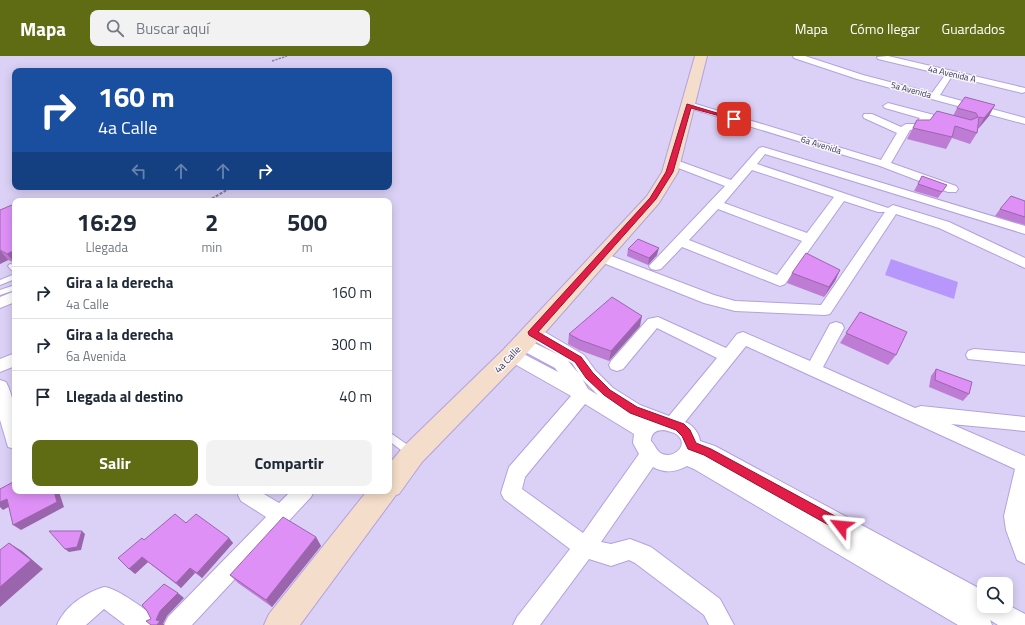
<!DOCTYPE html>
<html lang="es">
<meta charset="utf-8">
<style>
:root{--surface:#fff;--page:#f2f2f3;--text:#1f2937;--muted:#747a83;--line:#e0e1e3;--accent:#5f6c14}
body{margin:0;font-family:"Titillium Web",sans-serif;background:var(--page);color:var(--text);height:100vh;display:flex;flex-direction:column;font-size:15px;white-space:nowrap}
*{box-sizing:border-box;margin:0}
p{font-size:13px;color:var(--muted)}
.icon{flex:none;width:22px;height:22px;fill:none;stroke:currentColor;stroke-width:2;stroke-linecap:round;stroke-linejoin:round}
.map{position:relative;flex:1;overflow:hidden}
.drawer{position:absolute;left:12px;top:142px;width:380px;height:296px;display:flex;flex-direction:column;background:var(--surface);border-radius:8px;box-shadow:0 2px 10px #0003}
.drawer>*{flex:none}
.guide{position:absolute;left:12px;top:12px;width:380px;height:122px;border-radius:8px;box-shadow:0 2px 10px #0003;background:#1a4fa0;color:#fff;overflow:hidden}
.buttons{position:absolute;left:977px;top:521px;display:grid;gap:8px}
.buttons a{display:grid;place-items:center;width:36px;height:36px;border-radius:8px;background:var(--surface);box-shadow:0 2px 10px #0003;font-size:20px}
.pin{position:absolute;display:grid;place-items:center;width:34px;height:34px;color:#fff;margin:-17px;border-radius:8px;box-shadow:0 2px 6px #0006}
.me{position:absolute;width:44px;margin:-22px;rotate:299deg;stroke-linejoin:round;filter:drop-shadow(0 0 3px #0008)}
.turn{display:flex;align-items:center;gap:14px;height:84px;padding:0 20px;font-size:18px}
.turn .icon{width:52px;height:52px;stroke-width:2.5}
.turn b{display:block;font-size:28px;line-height:34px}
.lanes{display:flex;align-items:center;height:38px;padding:0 20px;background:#0003;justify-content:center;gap:20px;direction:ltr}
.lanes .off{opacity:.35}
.eta{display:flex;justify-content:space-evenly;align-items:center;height:68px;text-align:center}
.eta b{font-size:24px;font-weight:700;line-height:28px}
.cta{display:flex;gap:8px;margin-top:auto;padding:8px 20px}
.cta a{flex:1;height:46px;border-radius:8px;background:var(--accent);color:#fff;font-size:16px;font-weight:700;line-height:46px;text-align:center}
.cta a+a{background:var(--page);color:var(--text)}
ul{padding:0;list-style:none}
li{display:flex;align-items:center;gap:12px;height:52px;padding:0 20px;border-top:1px solid var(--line)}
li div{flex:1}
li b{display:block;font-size:15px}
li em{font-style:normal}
header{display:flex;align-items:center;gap:24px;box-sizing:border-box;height:56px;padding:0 20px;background:var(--accent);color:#fff}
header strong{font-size:19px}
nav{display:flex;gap:22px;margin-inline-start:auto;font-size:14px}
.search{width:280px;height:36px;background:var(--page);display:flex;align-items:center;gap:10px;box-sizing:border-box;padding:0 14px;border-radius:8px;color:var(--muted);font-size:15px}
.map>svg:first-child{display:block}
.green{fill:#b797fc}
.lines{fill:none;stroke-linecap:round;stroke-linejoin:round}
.lane-casing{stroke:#b3a1dd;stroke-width:2}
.street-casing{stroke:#b3a1dd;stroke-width:2}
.secondary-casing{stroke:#b3a1dd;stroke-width:2}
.path-far1{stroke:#89809f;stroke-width:1.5;stroke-dasharray:2.5 1;stroke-linecap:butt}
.path{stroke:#89809f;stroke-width:2;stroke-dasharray:3 1.5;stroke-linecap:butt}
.lane{fill:#fff;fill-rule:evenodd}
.street{fill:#fff;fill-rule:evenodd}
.secondary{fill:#f4ddca;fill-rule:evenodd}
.wall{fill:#bf7cd4}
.shaded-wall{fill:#9b65ad}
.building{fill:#de90f7;stroke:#9b65ad}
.route{fill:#e11d48;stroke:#92132f}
.labels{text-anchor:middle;stroke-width:3;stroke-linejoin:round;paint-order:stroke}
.far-street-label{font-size:9px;fill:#3c354e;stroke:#f9f7fe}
.street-label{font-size:10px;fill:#3c354e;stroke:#f9f7fe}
</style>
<header>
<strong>Mapa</strong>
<div class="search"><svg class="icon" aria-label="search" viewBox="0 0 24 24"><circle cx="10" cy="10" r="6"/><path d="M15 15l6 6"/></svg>Buscar aquí</div>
<nav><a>Mapa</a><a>Cómo llegar</a><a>Guardados</a></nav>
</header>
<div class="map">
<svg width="1025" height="569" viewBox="0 0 1025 569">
<rect width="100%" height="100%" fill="#dbd1f6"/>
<path class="green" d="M891,203L958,226L954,243L885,219Z"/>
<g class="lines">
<g class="lane-casing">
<path id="lane" d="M10,208L15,209V216C12,215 10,213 8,210Z
M15,218V223L0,229V224Z
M15,229V234L0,239V234Z
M389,376L415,394L417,397L415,400L412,401L409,400L389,385Z"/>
</g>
<g class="street-casing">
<path id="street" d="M793,0H805L863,19L932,37L945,19L878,3L877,1L888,0L1025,32V36L1022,37L952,20L940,39L1025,62V68L857,23L794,2Z
M689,46L881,104L897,77L864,62L863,60L864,58H872L901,71L906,68H915L920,62L885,52L883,50L888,47L957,65L958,67L953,70L929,64L922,73L910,74L891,107L956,130L958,133L956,136H948L880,110L686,51L684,49L686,47Z
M763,91L1025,170V178L765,98L757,108L888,152L893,149L949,166L1025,202V212L939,172L896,158L830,258L825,259L735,255L704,247L596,204L594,201L596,198L601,197L606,198L714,239L735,245L821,249L885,156H878L844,145L785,228L780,230L682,191L661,213L656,214L651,213L649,210L725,130L668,108L666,106L668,104H676L731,124L759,92ZM752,114L834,141L807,177L724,147ZM718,153L802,185L777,219L689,184Z
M15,235V246L0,252V241Z
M658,261L726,292L737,278L743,276L810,305L830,268L836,266L842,268L844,272L823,311L915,352L921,350L1025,361V375L951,368L1025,400V508L1017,504L1006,474L1004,460L1015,413L746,290L685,366C693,369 699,377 700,385L715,390L984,535V550H1006V548L1025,558V569H998L990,564L992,569H958L694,413L687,410C675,417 664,417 653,411L601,486L611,488L630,483L651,491L720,543L734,569H709L704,559L635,507L629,504L611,510L589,503L540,569H513L517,561L570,493L504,443L501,437L509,411L571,340L506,303L504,299L506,295L512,293L518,295L558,316L555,312L516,291L514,287L516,283L522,281L559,299L526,280L524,276L526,272L532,270L538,272L584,299L595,314L613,332L640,349L669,360L717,302L657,272L623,313L617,315L611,313L609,309L611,305L648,263ZM568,305L572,307L583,324L598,339L588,333L580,319ZM585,348L634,378L633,387L639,398L583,477L522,433L525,421ZM664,374C668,375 673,376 676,378C692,389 671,406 659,396C656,393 654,388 651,385C651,377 656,374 664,374Z
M974,293L1025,297V309L968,303L966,299L968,295Z
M15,297V310L0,316V303Z
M0,324L6,326C17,347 15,370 15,393L8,391L0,364Z
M240,435H259L279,447L291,435H314L311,441L192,569H164L168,561L266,461L241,445L238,439Z
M104,531C114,531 145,552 152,560C154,562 155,566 156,569H125L104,553L86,569H57C65,550 85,537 104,531Z"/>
</g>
<g class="secondary-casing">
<path id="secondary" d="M695,0H707L678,116L659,147L520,305L422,406L399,438L396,439L300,569H264L269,558L367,435H389V408L404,390L504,293L647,140L662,116Z"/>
</g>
<path class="path-far1" d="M272,5L287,0"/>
<path class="path" d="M208,145L232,131"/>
<use href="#lane" class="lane"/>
<use href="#street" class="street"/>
<use href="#secondary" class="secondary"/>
</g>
<path class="wall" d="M957,52L989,60L978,73L977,77L970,88L952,82L946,93L907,83L917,64H930L953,60Z
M922,120L947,129L938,142L914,135Z
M1025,145V169L995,160L1000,153Z
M15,151V207L8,204L0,208V154Z
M628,193L657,199L648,209L627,200Z
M840,214L835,225L824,241L787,227L792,217Z
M860,256L896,299L888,309L840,287Z
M640,270L609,305L579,294L568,288L569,278Z
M936,313L969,338L963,345L929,331L931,320Z
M186,467L229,482L233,487L202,522L195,517L181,532L148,506L135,518L144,484Z
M316,481L321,490L272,551L238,527L230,519Z"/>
<path class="shaded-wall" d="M995,49L989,60L978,73L984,62Z
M659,192L657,199L648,209L649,202Z
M0,194L8,204L0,208Z
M15,194V207L7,198Z
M840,214L835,225L824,241L829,231Z
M642,260L640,270L609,305L611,295Z
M54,435H58L59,436L64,451L21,474L13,469Z
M7,443L14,448L3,454L0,451V446Z
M82,475L85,478L81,494L69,496L65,493Z
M316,481L321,490L272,551L266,544Z
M229,482L233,487L202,522L197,517Z
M9,487L22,495L43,513L0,551V531Z
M142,501L148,506L135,518L129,513Z
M190,512L195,517L181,532L176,527Z
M178,537L184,542L167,560L163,568L165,569H157L156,564L160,555Z"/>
<path class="building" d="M965,41L995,49L984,62L979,61L977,77L955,70L952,81L913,72L917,64H930L937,55L971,64L978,61L976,57L957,52Z
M922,120L947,129L942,136L918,128Z
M1011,140L1025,145V161L1000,153Z
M12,149L15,151V194L7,198L0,194V154Z
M638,183L659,192L649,202L628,193Z
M806,197L840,214L829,231L792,217Z
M612,241L642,260L611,295L580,284L569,278Z
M860,256L907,276L896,299L846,277Z
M936,313L972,326L969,338L935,324Z
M15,425V435H54L57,446L13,469L7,443L0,446V433Z
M175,458L186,467L196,458L229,482L197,517L190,512L176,527L142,501L129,513L118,502L142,482L144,484Z
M283,461L316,481L266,544L230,519Z
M49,475H82L77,491L65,493Z
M9,487L31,504L0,531V494Z
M164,528L178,537L160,555L156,564L160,565L157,569H151L146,565L151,563L147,555L142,549Z"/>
<path class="route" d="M687,48L737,63L734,64L691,52L673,116L656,143L538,276L581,301L593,317L610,334L637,351L684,368L690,374L696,387L711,393L846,466L847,470L846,474L841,476L704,399L688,393L682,380L676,374L630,357L604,339L586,322L575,306L529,279L528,276L650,142L666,116Z"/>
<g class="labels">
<g class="far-street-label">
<text transform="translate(952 18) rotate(13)" y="3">4a Avenida A</text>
<text transform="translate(911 34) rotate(15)" y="3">5a Avenida</text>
<text transform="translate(821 89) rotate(17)" y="3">6a Avenida</text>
</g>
<g class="street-label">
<text transform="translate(507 303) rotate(-47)" y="4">4a Calle</text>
</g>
</g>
</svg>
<div class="buttons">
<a><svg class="icon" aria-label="search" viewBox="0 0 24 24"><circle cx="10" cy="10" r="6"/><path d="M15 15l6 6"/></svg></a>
</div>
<div class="pin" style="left:734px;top:63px;background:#d93025"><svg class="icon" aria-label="arrive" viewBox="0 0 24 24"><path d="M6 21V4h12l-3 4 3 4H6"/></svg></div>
<svg class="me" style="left:841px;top:470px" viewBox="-20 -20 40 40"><path d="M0-17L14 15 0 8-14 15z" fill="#e11d48" stroke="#fff" stroke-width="4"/></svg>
<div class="guide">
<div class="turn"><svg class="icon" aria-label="right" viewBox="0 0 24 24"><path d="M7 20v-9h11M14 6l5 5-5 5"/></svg><div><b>160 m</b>4a Calle</div></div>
<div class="lanes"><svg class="icon off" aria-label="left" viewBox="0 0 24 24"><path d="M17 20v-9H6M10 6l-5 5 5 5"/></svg><svg class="icon off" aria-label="ahead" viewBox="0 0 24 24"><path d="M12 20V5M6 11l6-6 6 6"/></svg><svg class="icon off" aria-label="ahead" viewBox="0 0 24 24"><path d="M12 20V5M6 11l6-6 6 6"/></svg><svg class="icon" aria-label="right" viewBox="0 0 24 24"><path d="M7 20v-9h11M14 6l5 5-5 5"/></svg></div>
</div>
<section class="drawer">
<div class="eta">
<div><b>16:29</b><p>Llegada</p></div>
<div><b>2</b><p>min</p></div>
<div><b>500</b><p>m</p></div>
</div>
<ul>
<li><svg class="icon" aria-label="right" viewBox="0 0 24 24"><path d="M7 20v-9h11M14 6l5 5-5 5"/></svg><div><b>Gira a la derecha</b><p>4a Calle</p></div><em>160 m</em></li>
<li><svg class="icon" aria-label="right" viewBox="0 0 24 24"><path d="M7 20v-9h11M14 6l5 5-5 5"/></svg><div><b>Gira a la derecha</b><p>6a Avenida</p></div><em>300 m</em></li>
<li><svg class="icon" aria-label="arrive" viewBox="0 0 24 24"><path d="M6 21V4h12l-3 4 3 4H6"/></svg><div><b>Llegada al destino</b></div><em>40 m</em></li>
</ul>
<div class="cta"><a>Salir</a><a>Compartir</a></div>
</section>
</div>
